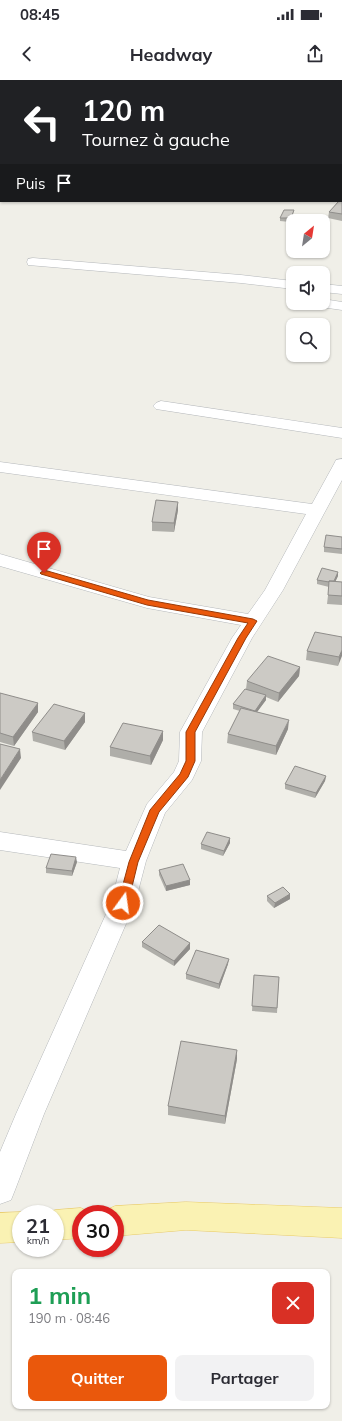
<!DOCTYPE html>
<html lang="fr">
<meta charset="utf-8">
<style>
:root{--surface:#fff;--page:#f2f2f3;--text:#2b2b33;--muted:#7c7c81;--accent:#ea580c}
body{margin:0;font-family:Mulish,sans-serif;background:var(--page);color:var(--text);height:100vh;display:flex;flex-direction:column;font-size:15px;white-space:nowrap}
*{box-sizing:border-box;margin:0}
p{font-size:13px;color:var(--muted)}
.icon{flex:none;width:22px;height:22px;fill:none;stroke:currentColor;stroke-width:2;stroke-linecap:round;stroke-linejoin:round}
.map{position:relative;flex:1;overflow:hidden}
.drawer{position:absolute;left:12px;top:1189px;width:318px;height:140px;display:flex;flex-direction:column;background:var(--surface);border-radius:8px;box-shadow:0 1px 3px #0004}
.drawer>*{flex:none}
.top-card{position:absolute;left:0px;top:0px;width:342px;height:122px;box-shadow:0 1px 3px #0004;background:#202124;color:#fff;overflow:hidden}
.needle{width:26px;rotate:30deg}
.controls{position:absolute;left:286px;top:134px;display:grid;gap:8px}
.controls a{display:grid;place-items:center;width:44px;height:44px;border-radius:8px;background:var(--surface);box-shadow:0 1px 3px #0004;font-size:20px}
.speed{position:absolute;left:12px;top:1125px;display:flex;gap:8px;font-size:20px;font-weight:700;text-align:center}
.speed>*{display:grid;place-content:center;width:52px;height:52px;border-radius:50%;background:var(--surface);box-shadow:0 1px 3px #0004;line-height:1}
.speed small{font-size:10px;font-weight:400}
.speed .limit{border:6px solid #d22;background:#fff;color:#111}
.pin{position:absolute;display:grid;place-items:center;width:34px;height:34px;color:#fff;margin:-41px -17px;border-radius:50% 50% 50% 0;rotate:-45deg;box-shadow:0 0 4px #0007}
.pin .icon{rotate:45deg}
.me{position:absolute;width:44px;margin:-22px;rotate:14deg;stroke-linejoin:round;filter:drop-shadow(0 0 3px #0008)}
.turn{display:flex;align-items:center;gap:14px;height:84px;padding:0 16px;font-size:18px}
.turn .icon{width:52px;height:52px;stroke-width:2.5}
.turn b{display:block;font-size:28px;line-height:34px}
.then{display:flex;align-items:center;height:38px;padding:0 16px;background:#0003;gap:8px;font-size:15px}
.round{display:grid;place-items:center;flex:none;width:42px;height:42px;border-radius:8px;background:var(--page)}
.summary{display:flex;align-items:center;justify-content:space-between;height:68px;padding:0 16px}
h1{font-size:24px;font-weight:700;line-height:30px;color:#1e9e55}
.button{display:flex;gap:8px;margin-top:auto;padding:8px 16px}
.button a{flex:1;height:46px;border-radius:8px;background:var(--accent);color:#fff;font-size:16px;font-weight:700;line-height:46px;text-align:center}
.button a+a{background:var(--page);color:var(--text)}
.status{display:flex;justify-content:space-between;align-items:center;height:28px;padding:0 20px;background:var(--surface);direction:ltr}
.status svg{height:11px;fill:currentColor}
header{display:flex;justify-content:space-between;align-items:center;height:52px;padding:0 16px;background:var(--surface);font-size:18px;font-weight:700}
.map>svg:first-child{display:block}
.green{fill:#c7e6c8}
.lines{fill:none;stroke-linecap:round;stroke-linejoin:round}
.minor-casing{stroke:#b5b8bb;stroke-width:1}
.major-casing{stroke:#e9cb68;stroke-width:1}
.minor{fill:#fff;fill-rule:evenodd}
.major{fill:#faf2b3;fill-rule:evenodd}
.wall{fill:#afaea9}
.shaded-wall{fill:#8f8d8a}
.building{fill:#cccac5;stroke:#8f8d8a}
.route{fill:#ea580c;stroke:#983908}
</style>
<div class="status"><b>08:45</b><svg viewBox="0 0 49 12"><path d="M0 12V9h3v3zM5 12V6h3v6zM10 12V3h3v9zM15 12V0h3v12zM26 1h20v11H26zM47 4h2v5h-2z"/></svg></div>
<header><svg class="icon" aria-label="back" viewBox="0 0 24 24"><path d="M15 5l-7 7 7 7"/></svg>Headway<svg class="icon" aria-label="share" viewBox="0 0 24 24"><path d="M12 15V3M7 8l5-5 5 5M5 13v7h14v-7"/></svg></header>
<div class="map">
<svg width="342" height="1341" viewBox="0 0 342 1341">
<rect width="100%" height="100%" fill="#f0efe8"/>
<path class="green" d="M0,0H330L331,1H1L0,99Z"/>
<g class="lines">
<g class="minor-casing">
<path id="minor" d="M341,92H342V98H341Z
M33,178L241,195L293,201V209L241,203L28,185L27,182L28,179Z
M323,204L342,206V214L323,212Z
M323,219L342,222V230L314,226L312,223H323Z
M161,321L342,348V358L156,329L153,326L156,323Z
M342,379V400L283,510L252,558L202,652L201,681L192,700L165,733L146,781L135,823L44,1034L15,1110L11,1120L0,1124V1072L16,1034L111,823L120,788L0,770V752L126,771L147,724L174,692L179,681L180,652L232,558L241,545L147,528L0,486V474L149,517L248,534L265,510L306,434L0,392V382L312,424L334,384L336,380Z"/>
</g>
<g class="major-casing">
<path id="major" d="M186,1122L342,1128V1158L186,1150L115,1156V1134H103L104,1131L115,1126Z
M81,1128L93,1134H81V1158L55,1160V1134H46L55,1130Z
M21,1132L25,1134H21V1162L0,1163V1133Z"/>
</g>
<use href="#minor" class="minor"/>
<use href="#major" class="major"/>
</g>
<path class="wall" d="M342,118V141L328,138L329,132Z
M294,130L293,134L290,142L280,141V138Z
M178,422V430L174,452L152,451V442Z
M342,457V474L324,472V467Z
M338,496L335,501L342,502V525L327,524L329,507L317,504V500Z
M342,557L338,586L306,580L307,571Z
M300,587L299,596L278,622L266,617V620L257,632L288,649L276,675L227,663L228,654L240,631L233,629V624L246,609L247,601Z
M0,613L38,632L14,666L0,662Z
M85,633V642L65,670L33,661L32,652Z
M163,651V660L151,685L110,676V667Z
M326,696L325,701L315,718L285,709V704Z
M230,758V763L223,776L201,769V764Z
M77,782L72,796L46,793V788Z
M159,790L190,800V805L166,811L159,795Z
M290,814V819L274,828L267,821V816Z
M142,862L190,863V869L174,886L142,867Z
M228,884L219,909L186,899V894Z
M254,895L279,897L277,933L252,931Z
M237,979L225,1044L168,1035V1026Z"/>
<path class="shaded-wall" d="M178,422V430L174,452V443Z
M338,492V496L333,507V503Z
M342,570V576L338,586L339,577Z
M300,587L299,596L278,622L279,613Z
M266,615V620L254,636L255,631Z
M38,623V632L14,666L13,657Z
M85,633V642L65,670L64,661Z
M289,640L288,649L276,675V666Z
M163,651V660L151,685L150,676Z
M20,669L21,678L0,710V700Z
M326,696L325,701L315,718L316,713Z
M230,758V763L223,776L224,771Z
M76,777L77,782L72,796V791Z
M190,800V805L166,811V806Z
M290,814V819L274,828L275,823Z
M190,863V869L174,886V881Z
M229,879L228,884L219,909V904Z
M237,970V979L225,1044V1036Z"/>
<path class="building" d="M342,118V134L329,132L339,121H341V119Z
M284,130H294L291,138H280Z
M156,420L178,422L174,443L152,442Z
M326,455L342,457V469L324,467Z
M322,488L338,492L334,501H329V502L317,500Z
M329,501L342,502V516L328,515Z
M315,552L342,557V570L339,577L307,571Z
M268,576L300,587L279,613L247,601Z
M245,609L266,615L255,631L233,624Z
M0,613L38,623L13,657L0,653Z
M54,624L85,633L64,661L32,652Z
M241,628L289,640L276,666L228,654Z
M123,643L163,651L150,676L110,667Z
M0,664L20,669L0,700Z
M295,686L326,696L316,713L285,704Z
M207,752L230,758L224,771L201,764Z
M51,774L76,777L72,791L46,788Z
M183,784L190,800L166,806L159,790Z
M283,807L290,814L275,823L267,816Z
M159,845L190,863L174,881L142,862Z
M196,870L229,879L219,904L186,894Z
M254,895L279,897L277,928L252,926Z
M181,961L237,970L225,1036L168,1026Z"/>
<path class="route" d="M44,490L148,520L253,539L257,541L246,558L195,652V681L188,697L159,732L138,782L128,823L126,826H119L118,823L129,782L150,730L180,694L186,681V652L238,558L248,543L147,525L41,494L40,493Z"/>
</svg>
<div class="controls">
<a><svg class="needle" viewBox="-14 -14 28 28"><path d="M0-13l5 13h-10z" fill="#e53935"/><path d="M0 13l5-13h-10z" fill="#7c7c81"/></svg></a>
<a><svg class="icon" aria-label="sound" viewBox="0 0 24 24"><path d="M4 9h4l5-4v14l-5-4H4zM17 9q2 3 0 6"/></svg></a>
<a><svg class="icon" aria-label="search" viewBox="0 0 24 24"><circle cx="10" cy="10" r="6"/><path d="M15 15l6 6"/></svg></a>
</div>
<div class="speed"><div>21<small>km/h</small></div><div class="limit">30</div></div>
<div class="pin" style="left:44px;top:493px;background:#d93025"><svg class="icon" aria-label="arrive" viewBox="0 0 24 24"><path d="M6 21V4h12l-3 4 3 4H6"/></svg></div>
<svg class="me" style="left:123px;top:823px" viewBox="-20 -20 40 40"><circle r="17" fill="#ea580c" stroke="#fff" stroke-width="3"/><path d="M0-11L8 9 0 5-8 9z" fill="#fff"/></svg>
<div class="top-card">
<div class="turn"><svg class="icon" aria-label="left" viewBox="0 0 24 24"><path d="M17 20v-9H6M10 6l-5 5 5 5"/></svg><div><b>120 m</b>Tournez à gauche</div></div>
<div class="then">Puis<svg class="icon" aria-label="arrive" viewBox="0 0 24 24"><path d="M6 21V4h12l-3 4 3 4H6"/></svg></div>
</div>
<section class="drawer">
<div class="summary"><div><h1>1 min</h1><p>190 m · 08:46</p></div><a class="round" style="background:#d93025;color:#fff"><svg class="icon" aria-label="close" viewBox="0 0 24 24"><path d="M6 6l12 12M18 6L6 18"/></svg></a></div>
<div class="button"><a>Quitter</a><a>Partager</a></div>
</section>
</div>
